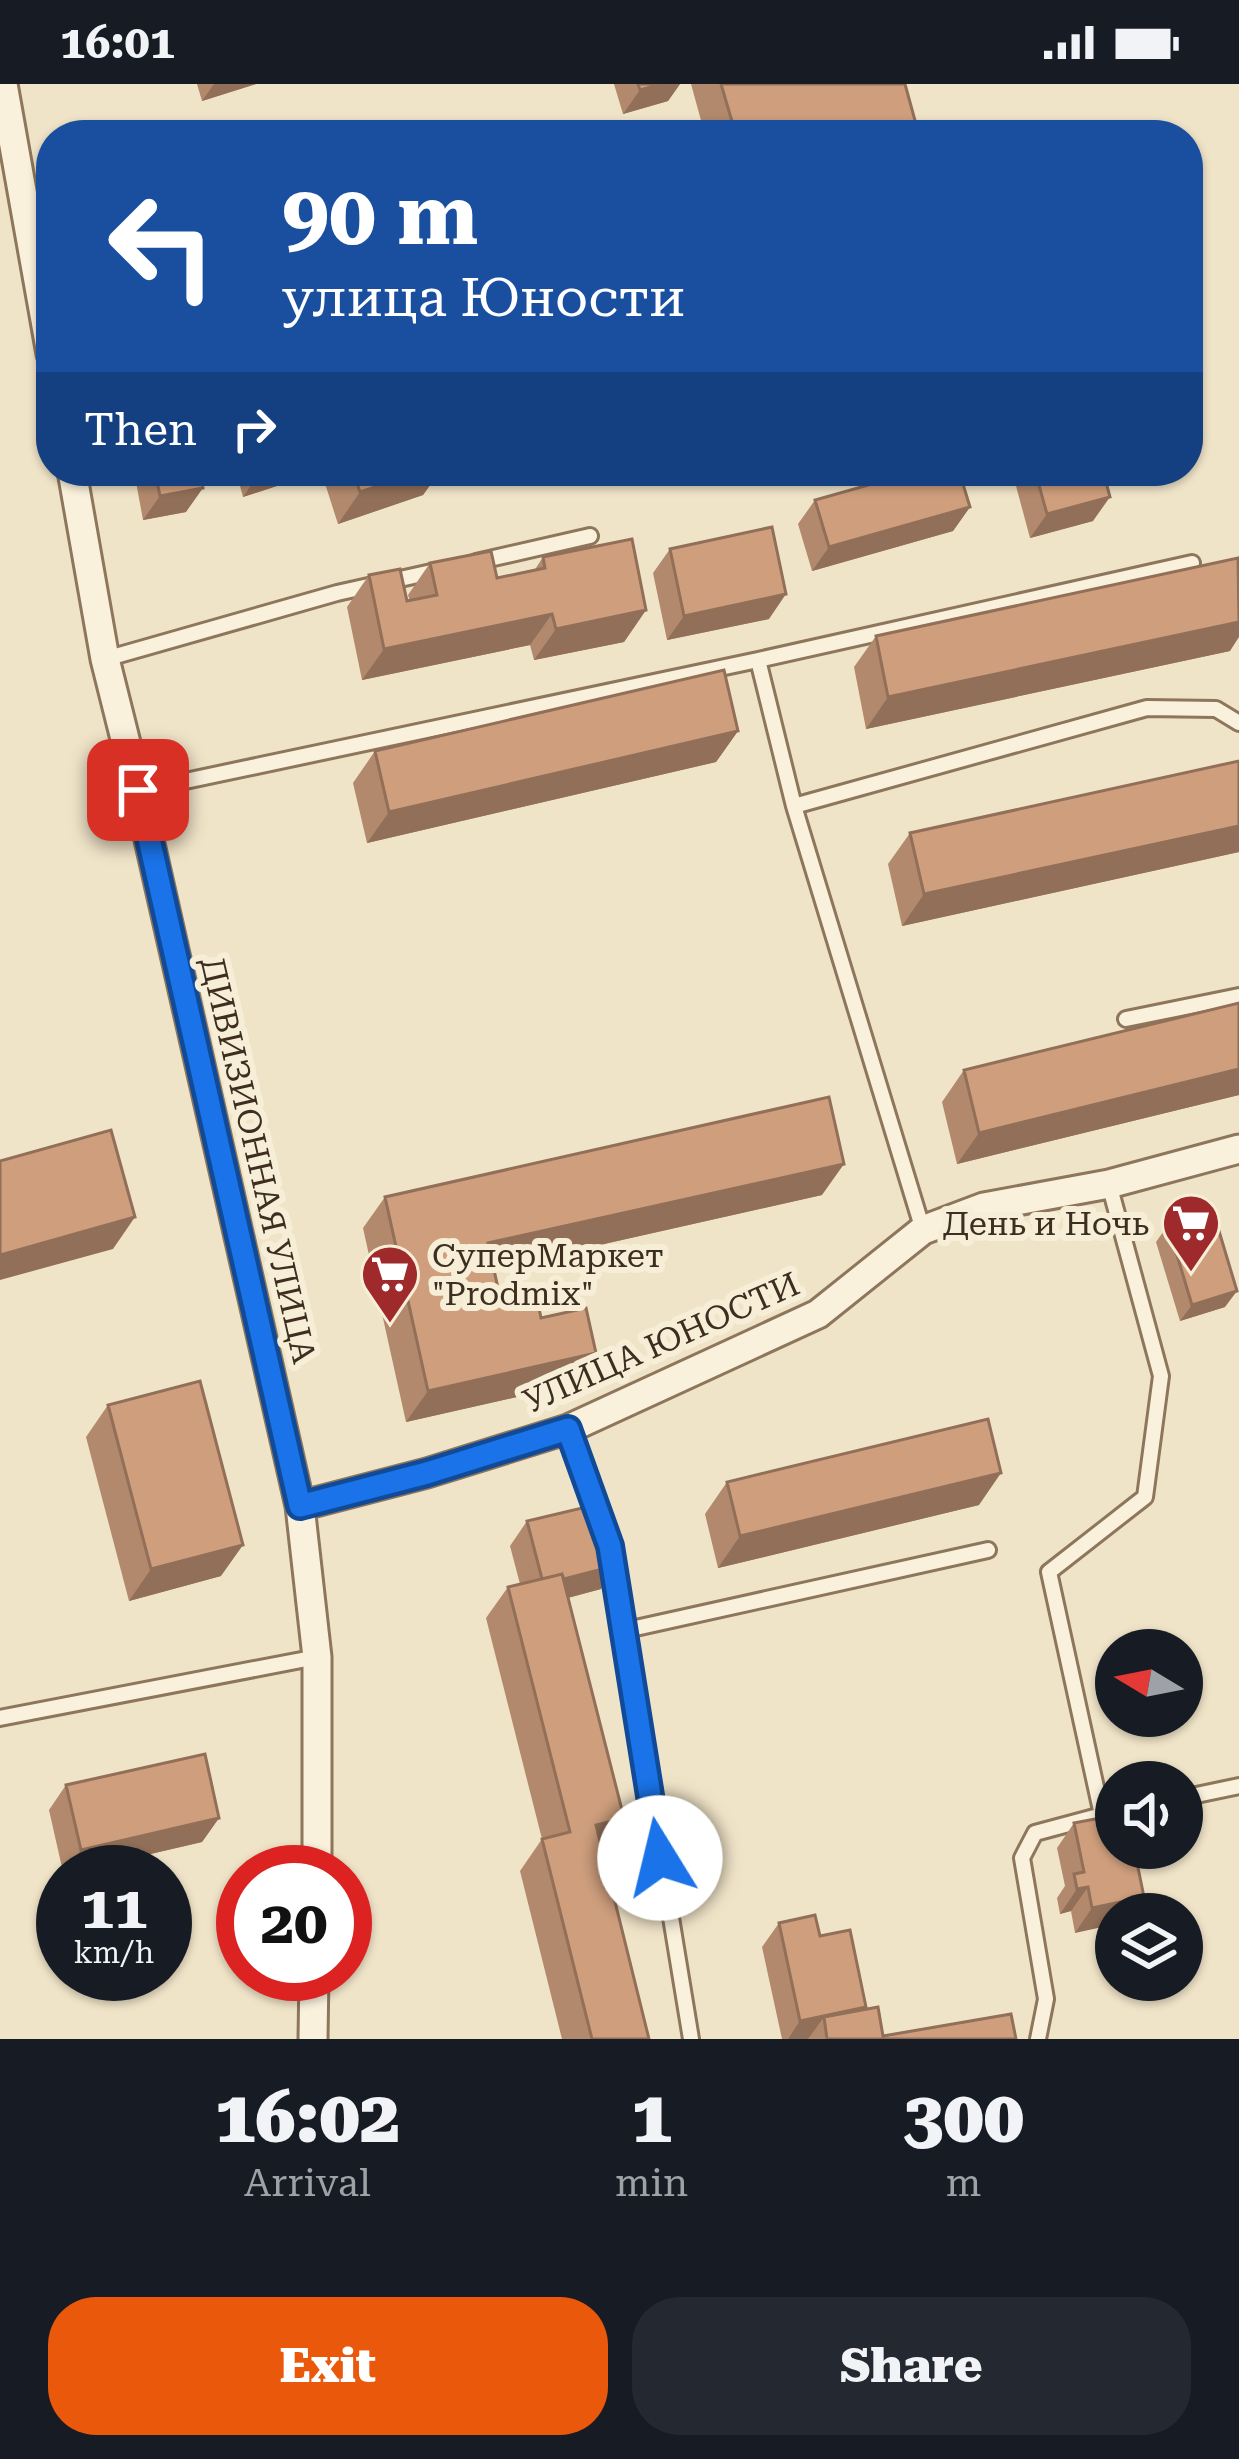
<!DOCTYPE html>
<meta charset="utf-8">
<style>
:root{--surface:#171b24;--page:#242831;--text:#f1f3f6;--muted:#9ea1a6;--accent:#ea580c}
body{margin:0;font-family:"Roboto Serif",serif;background:var(--page);color:var(--text);height:100vh;display:flex;flex-direction:column;font-size:45px;white-space:nowrap}
*{box-sizing:border-box;margin:0}
p{font-size:39px;color:var(--muted)}
.icon{flex:none;width:66px;height:66px;fill:none;stroke:currentColor;stroke-width:2;stroke-linecap:round;stroke-linejoin:round}
.map{position:relative;height:1955px;overflow:hidden}
.drawer{display:flex;flex-direction:column;background:var(--surface);flex:1}
.drawer>*{flex:none}
.top-card{position:absolute;left:36px;top:36px;width:1167px;height:366px;border-radius:48px;box-shadow:0 3px 9px #0004;background:#1a4fa0;color:#fff;overflow:hidden}
.needle{width:78px;rotate:280deg}
.tools{position:absolute;left:1095px;top:1545px;display:grid;gap:24px}
.tools a{display:grid;place-items:center;width:108px;height:108px;border-radius:50%;background:var(--surface);box-shadow:0 3px 9px #0004;font-size:60px}
.speed{position:absolute;left:36px;top:1761px;display:flex;gap:24px;font-size:60px;font-weight:700;text-align:center}
.speed>*{display:grid;place-content:center;width:156px;height:156px;border-radius:50%;background:var(--surface);box-shadow:0 3px 9px #0004;line-height:1}
.speed small{font-size:30px;font-weight:400}
.speed .limit{border:18px solid #d22;background:#fff;color:#111}
.pin{position:absolute;display:grid;place-items:center;width:102px;height:102px;color:#fff;margin:-51px;border-radius:24px;box-shadow:0 6px 18px #0006}
.me{position:absolute;width:132px;margin:-66px;rotate:351deg;stroke-linejoin:round;filter:drop-shadow(0 0 9px #0008)}
.turn{display:flex;align-items:center;gap:42px;height:252px;padding:0 48px;font-size:54px}
.turn .icon{width:156px;height:156px;stroke-width:2.5}
.turn b{display:block;font-size:84px;line-height:102px}
.then{display:flex;align-items:center;height:114px;padding:0 48px;background:#0003;gap:24px;font-size:45px}
.eta{display:flex;justify-content:space-evenly;align-items:center;height:204px;text-align:center}
.eta b{font-size:72px;font-weight:800;line-height:84px}
.button{display:flex;gap:24px;margin-top:auto;padding:24px 48px}
.button a{flex:1;height:138px;border-radius:48px;background:var(--accent);color:#fff;font-size:48px;font-weight:800;line-height:138px;text-align:center}
.button a+a{background:var(--page);color:var(--text)}
.status{display:flex;justify-content:space-between;align-items:center;height:84px;padding:0 60px;background:var(--surface);direction:ltr}
.status svg{height:33px;fill:currentColor}
.map>svg:first-child{display:block}
.lines{fill:none;stroke-linecap:round;stroke-linejoin:round}
.service-casing{stroke:#8d765c;stroke-width:20}
.minor-casing{stroke:#8d765c;stroke-width:33}
.service{stroke:#faf1dc;stroke-width:14}
.minor{stroke:#faf1dc;stroke-width:27}
.wall{fill:#b2896c}
.shaded-wall{fill:#916f58}
.building{fill:#cf9f7d;stroke:#916f58;stroke-width:3}
.route-casing{stroke:#114b97;stroke-width:30}
.route{stroke:#1a73e8;stroke-width:21}
.labels{text-anchor:middle;stroke-width:12;stroke-linejoin:round;paint-order:stroke}
.street-label{font-size:33px;fill:#3d2e20;stroke:#f7eed8}
.poi-label{font-size:33px;fill:#3d2e20;stroke:#f7eed8;text-anchor:end}
</style>
<div class="status"><b>16:01</b><svg viewBox="0 0 49 12"><path d="M0 12V9h3v3zM5 12V6h3v6zM10 12V3h3v9zM15 12V0h3v12zM26 1h20v11H26zM47 4h2v5h-2z"/></svg></div>
<div class="map">
<svg width="1239" height="1955" viewBox="0 0 1239 1955">
<rect width="100%" height="100%" fill="#f0e4c8"/>
<g class="lines">
<g class="service-casing">
<path id="service" d="M476,478L590,452
M105,575L337,509L436,487
M758,576L794,722L923,1146
M138,707L758,576L1192,479
M794,722L1147,624L1216,625L1239,639
M1126,935L1239,912
M568,1345L601,1436
M612,1475L691,1955
M622,1547L988,1466
M0,1634L317,1573
M1182,1714L1239,1702
M1038,1955L1046,1915L1022,1774L1035,1749L1102,1731L1049,1488L1145,1413L1161,1292L1109,1100"/>
</g>
<g class="minor-casing">
<path id="minor" d="M3,0L51,270
M72,387L105,575L138,707L300,1422L317,1573V1788
M300,1422L427,1389L568,1345L818,1230L923,1146L984,1123L1109,1100L1239,1065
M313,1955L314,1890"/>
</g>
<use href="#service" class="service"/>
<use href="#minor" class="minor"/>
</g>
<path class="wall" d="M197,0H256L202,17Z
M614,0H680L668,17L623,30Z
M691,0H905L919,51H705Z
M134,387H200L186,428L143,436Z
M236,387H295L286,399L243,413Z
M321,387H440L423,411L338,440Z
M1012,387H1103L1093,437L1030,454Z
M815,416L970,423L953,447L812,487L798,440Z
M670,465L769,535L667,556L653,489Z
M543,473L646,526L624,558L534,576L530,561L362,596L347,523L369,491L407,517H410L408,511L430,479L497,494L534,487Z
M876,552L1230,567L866,645L854,583Z
M738,647L716,678L367,759L353,699L375,667Z
M1239,677V768L902,842L888,780L910,749Z
M1239,919V1011L957,1080L942,1018L964,986Z
M822,1111L494,1185L502,1222L541,1234L596,1269L574,1300L406,1338L363,1144L385,1113Z
M1168,1141L1225,1223L1180,1237L1156,1158Z
M108,1321L221,1492L129,1517L86,1353Z
M727,1398L979,1421L718,1484L705,1430Z
M527,1437L601,1505L568,1514L624,1734L602,1766L649,1955H562L520,1787L542,1755L486,1534L508,1503L520,1500L510,1462Z
M66,1701L219,1734L202,1758L73,1788H63L49,1726Z
M1074,1739L1144,1813L1075,1849L1071,1827L1060,1830L1057,1814L1065,1802L1057,1764Z
M779,1839L820,1852L866,1923L864,1926L883,1952L1016,1955H782L762,1863Z"/>
<path class="shaded-wall" d="M214,0H256L202,17Z
M661,0H680L668,17L623,30L640,6Z
M264,387H295L286,399L243,413L260,388Z
M424,387H440L423,411L338,440L360,408Z
M203,404L186,428L143,436L160,412Z
M1110,413L1093,437L1030,454L1047,430Z
M970,423L953,447L812,487L829,463Z
M786,510L769,535L667,556L684,532Z
M646,526L624,558L534,576L556,545Z
M552,530L530,561L362,596L384,565Z
M1239,538V553L1230,567L866,645L888,613Z
M738,647L716,678L367,759L389,728Z
M1239,742V768L902,842L924,810Z
M1239,985V1011L957,1080L979,1049Z
M844,1080L822,1111L466,1191L488,1159Z
M135,1133L113,1165L0,1196V1171Z
M1237,1207L1225,1223L1180,1237L1192,1221Z
M596,1269L574,1300L406,1338L428,1307Z
M1001,1389L979,1421L718,1484L740,1452Z
M243,1461L221,1492L129,1517L151,1485Z
M618,1481L601,1505L526,1525L543,1500Z
M219,1734L202,1758L73,1788H65L81,1766Z
M624,1734L602,1766L596,1741Z
M1088,1803L1071,1827L1060,1830L1077,1805Z
M1144,1813L1132,1830H1116V1840L1075,1849L1092,1824Z
M866,1923L849,1947L824,1933L808,1955H788L800,1937Z"/>
<path class="building" d="M638,0H661L640,6Z
M721,0H905L919,51H736Z
M155,387H200L203,404L160,412Z
M353,387H424L360,408Z
M918,387H959L970,423L829,463L815,416Z
M1035,387H1103L1110,413L1047,430Z
M772,443L786,510L684,532L670,465Z
M632,455L646,526L556,545L552,530L384,565L369,491L400,485L407,517L437,511L430,479L491,467L497,494L545,484L543,473Z
M1238,474L1239,538L888,613L876,552Z
M724,586L738,647L389,728L375,667Z
M1239,677V742L924,810L910,749Z
M1239,919V985L979,1049L964,986Z
M829,1013L844,1080L488,1159L502,1222L537,1214L541,1234L586,1224L596,1269L428,1307L385,1113Z
M111,1046L135,1133L0,1171V1077Z
M1213,1127L1237,1207L1192,1221L1168,1141Z
M200,1297L243,1461L151,1485L108,1321Z
M988,1335L1001,1389L740,1452L727,1398Z
M603,1419L618,1481L564,1495L562,1490L542,1495L527,1437Z
M562,1490L624,1734L596,1741L649,1955H592L542,1755L570,1748L508,1503Z
M205,1670L219,1734L81,1766L66,1701Z
M1116,1731V1764H1134L1144,1813L1092,1824L1088,1803L1077,1805L1074,1790L1084,1788L1074,1739Z
M815,1831L820,1852L850,1846L866,1923L800,1937L779,1839Z
M878,1923L883,1952L1011,1930L1016,1955H827L824,1933Z"/>
<g class="lines">
<g class="route-casing">
<path id="route" d="M138,706L300,1422L427,1389L568,1345L610,1462L660,1774"/>
</g>
<use href="#route" class="route"/>
</g>
<defs>
<g id="supermarket-pin" transform="scale(3)"><path d="M0 17L-7.5 6A9.5 9.5 0 1 1 7.5 6Z" fill="#9e2a2b" stroke="#f7eed8"/><path d="M-6-5.5h2.5l.6 2H6L4.5 2H-2.5L-4.4-4H-6ZM-1.5 3.2a1.3 1.3 0 1 0 .1 0ZM3 3.2a1.3 1.3 0 1 0 .1 0Z" fill="#fff"/></g>
</defs>
<g fill-rule="evenodd">
<use href="#supermarket-pin" x="1191" y="1139"/>
<use href="#supermarket-pin" x="390" y="1190"/>
</g>
<g class="labels">
<g class="street-label">
<text transform="translate(259 1076) rotate(77)" y="12">ДИВИЗИОННАЯ УЛИЦА</text>
<text transform="translate(661 1258) rotate(-24)" y="12">УЛИЦА ЮНОСТИ</text>
</g>
<g class="poi-label">
<text x="1149" y="1151">День и Ночь</text>
<text x="432" y="1183" text-anchor="start">СуперМаркет<tspan x="432" dy="38">"Prodmix"</tspan></text>
</g>
</g>
</svg>
<div class="tools">
<a><svg class="needle" viewBox="-14 -14 28 28"><path d="M0-13l5 13h-10z" fill="#e53935"/><path d="M0 13l5-13h-10z" fill="#9ea1a6"/></svg></a>
<a><svg class="icon" aria-label="sound" viewBox="0 0 24 24"><path d="M4 9h4l5-4v14l-5-4H4zM17 9q2 3 0 6"/></svg></a>
<a><svg class="icon" aria-label="layers" viewBox="0 0 24 24"><path d="M12 4l9 5-9 5-9-5zM3 14l9 5 9-5"/></svg></a>
</div>
<div class="speed"><div>11<small>km/h</small></div><div class="limit">20</div></div>
<div class="pin" style="left:138px;top:706px;background:#d93025"><svg class="icon" aria-label="arrive" viewBox="0 0 24 24"><path d="M6 21V4h12l-3 4 3 4H6"/></svg></div>
<svg class="me" style="left:660px;top:1774px" viewBox="-20 -20 40 40"><circle r="19" fill="#fff"/><path d="M0-13L10 11 0 6-10 11z" fill="#1a73e8"/></svg>
<div class="top-card">
<div class="turn"><svg class="icon" aria-label="left" viewBox="0 0 24 24"><path d="M17 20v-9H6M10 6l-5 5 5 5"/></svg><div><b>90 m</b>улица Юности</div></div>
<div class="then">Then<svg class="icon" aria-label="right" viewBox="0 0 24 24"><path d="M7 20v-9h11M14 6l5 5-5 5"/></svg></div>
</div>
</div>
<section class="drawer">
<div class="eta">
<div><b>16:02</b><p>Arrival</p></div>
<div><b>1</b><p>min</p></div>
<div><b>300</b><p>m</p></div>
</div>
<div class="button"><a>Exit</a><a>Share</a></div>
</section>
